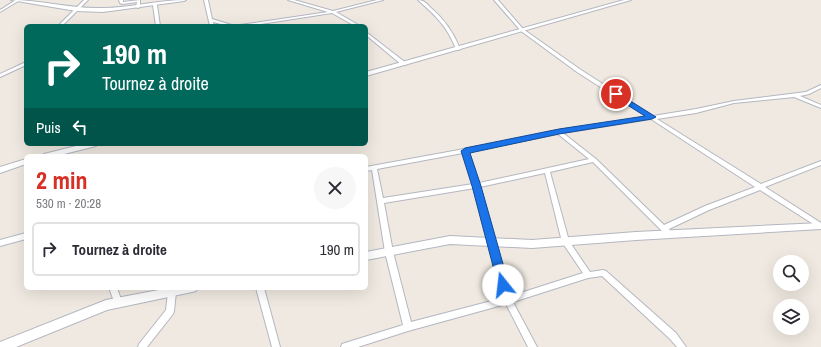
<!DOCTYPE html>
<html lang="fr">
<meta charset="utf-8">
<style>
:root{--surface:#fff;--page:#f7f7f7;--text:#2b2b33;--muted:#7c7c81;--line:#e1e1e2;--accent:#d93025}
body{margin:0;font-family:"Archivo Narrow",sans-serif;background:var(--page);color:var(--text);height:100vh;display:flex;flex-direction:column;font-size:15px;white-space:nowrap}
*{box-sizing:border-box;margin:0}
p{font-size:13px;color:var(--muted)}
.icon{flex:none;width:22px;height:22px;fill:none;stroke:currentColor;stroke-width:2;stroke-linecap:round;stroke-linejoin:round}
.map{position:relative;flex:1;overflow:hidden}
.side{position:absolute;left:24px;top:154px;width:344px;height:136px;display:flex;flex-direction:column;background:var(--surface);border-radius:6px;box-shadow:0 4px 16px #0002}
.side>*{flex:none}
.hud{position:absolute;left:24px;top:24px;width:344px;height:122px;border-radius:6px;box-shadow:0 4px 16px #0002;background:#00695c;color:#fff;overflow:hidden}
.fabs{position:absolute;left:773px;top:255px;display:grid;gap:8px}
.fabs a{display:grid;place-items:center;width:36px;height:36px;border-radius:50%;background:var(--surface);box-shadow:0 4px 16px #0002;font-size:20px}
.pin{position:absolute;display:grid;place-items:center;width:34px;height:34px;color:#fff;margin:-17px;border:2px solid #fff;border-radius:50%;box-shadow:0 1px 4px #0007}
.me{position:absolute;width:44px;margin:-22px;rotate:344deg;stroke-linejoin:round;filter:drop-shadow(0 0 3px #0008)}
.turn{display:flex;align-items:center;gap:14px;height:84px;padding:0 12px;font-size:18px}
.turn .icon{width:52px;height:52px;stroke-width:2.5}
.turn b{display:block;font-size:28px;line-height:34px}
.then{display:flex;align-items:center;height:38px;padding:0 12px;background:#0003;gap:8px;font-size:15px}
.round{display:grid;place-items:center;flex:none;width:42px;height:42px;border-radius:21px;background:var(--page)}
.summary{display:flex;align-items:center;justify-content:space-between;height:68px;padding:0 12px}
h1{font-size:24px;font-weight:700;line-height:30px;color:var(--accent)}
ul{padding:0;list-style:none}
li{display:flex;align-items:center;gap:12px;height:54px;margin:0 8px 6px;padding:0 4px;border:2px solid var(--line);border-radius:6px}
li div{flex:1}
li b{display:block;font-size:15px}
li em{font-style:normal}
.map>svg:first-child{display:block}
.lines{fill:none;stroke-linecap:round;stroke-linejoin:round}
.minor-casing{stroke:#b4b7c1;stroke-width:2}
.tertiary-casing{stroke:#b4b7c1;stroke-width:2}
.secondary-casing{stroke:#b4b7c1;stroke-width:2}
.minor{fill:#fff;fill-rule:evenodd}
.tertiary{fill:#fff;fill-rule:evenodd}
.secondary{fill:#fff;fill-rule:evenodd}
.route{fill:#1a73e8;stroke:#114b97}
</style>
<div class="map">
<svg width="821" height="347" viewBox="0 0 821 347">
<rect width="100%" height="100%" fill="#efe9e1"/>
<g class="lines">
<g class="minor-casing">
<path id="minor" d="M16,0H20L0,12V10Z
M84,0H88L62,26H58Z
M119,0H123V2L140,0V7L138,8L136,7L137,2L122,4L120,3Z
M204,0H208L212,19L235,26H229L213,22L214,26H210Z
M288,0H294L333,11L377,0H383L336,12L360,26H355L332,13L247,26H238L240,25L328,12Z
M418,0C424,0 427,4 431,8C444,19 454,33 460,49L459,50L456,49C447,26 436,16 418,0Z
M494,0H498L523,29L581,70L653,116L696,109L734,101L806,92L821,85V88L809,94L800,96L821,105V108L794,97L734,103L696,113L657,119L761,184L821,161V165L765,187L821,223V229L760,190L709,210L669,229L672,234L671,236L669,237L667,236L593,162L550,172L569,241L590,272L603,270L606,271L676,333L686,347H677L670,339L602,276L588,278L513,302L537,347H528L506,304L408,331L358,347H341L342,344L345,343L403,325L385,252L372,170L366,171V167L497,143L559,130L647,117L577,72L521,31ZM651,119L755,187L705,206L664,225L596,159L563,133ZM558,134L589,159L479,183L468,152ZM463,153L473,184L383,198L377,169ZM545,173L562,242L583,273L511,296L480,187ZM475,188L503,298L411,322L393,252L384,203Z
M155,4L157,5L160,26H156L153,5Z
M366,32L406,63V65H402L366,35Z
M26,62V65L0,77V74Z
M26,233V239L0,246V240Z
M109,288H117L122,302L121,304L118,305L115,304Z
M256,288H264L280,347H272Z
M172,289L175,290L176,292L174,311L173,314L147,347H138L139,344L166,310L168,292L169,290Z"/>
</g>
<g class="tertiary-casing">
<path id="tertiary" d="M624,0H631L366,76V72Z
M84,144H97L96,146L56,156H43L44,154Z
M26,159V164L0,173V167Z
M821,223V229L636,240L532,248L450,244L366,260V252L450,236L532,240L636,232Z
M169,288H197L196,291L192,292L107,310L16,347H0V342L106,300Z"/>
</g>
<g class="secondary-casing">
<path id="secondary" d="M11,0C41,0 71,9 102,8C130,8 158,0 186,0L184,1L103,12L76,11Z"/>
</g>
<use href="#minor" class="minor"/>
<use href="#tertiary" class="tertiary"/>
<use href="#secondary" class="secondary"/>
</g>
<path class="route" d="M616,92L656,117L652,119L559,134L470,153L481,186L509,285L507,289L503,290L499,289L472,186L461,151L465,148L559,129L645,116L613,96L612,94Z"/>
</svg>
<div class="fabs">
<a><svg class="icon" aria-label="search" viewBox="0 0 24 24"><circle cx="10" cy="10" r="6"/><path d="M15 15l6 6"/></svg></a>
<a><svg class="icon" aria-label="layers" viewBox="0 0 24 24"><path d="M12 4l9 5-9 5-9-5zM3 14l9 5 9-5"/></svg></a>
</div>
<div class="pin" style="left:616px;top:94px;background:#d93025"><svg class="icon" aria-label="arrive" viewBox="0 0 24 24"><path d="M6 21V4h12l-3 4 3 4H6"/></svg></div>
<svg class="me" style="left:503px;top:285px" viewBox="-20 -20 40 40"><circle r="19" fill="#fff"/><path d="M0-13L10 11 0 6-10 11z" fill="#1a73e8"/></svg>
<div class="hud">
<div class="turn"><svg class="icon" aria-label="right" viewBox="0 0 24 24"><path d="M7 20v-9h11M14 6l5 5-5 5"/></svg><div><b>190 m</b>Tournez à droite</div></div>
<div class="then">Puis<svg class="icon" aria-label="left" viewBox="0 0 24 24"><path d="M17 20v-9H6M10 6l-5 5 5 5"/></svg></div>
</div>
<section class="side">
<div class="summary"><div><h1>2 min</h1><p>530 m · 20:28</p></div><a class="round"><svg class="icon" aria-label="close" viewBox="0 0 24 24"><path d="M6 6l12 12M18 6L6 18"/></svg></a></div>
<ul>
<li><svg class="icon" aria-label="right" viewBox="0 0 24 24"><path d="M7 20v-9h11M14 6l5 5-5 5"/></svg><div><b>Tournez à droite</b></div><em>190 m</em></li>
</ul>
</section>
</div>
